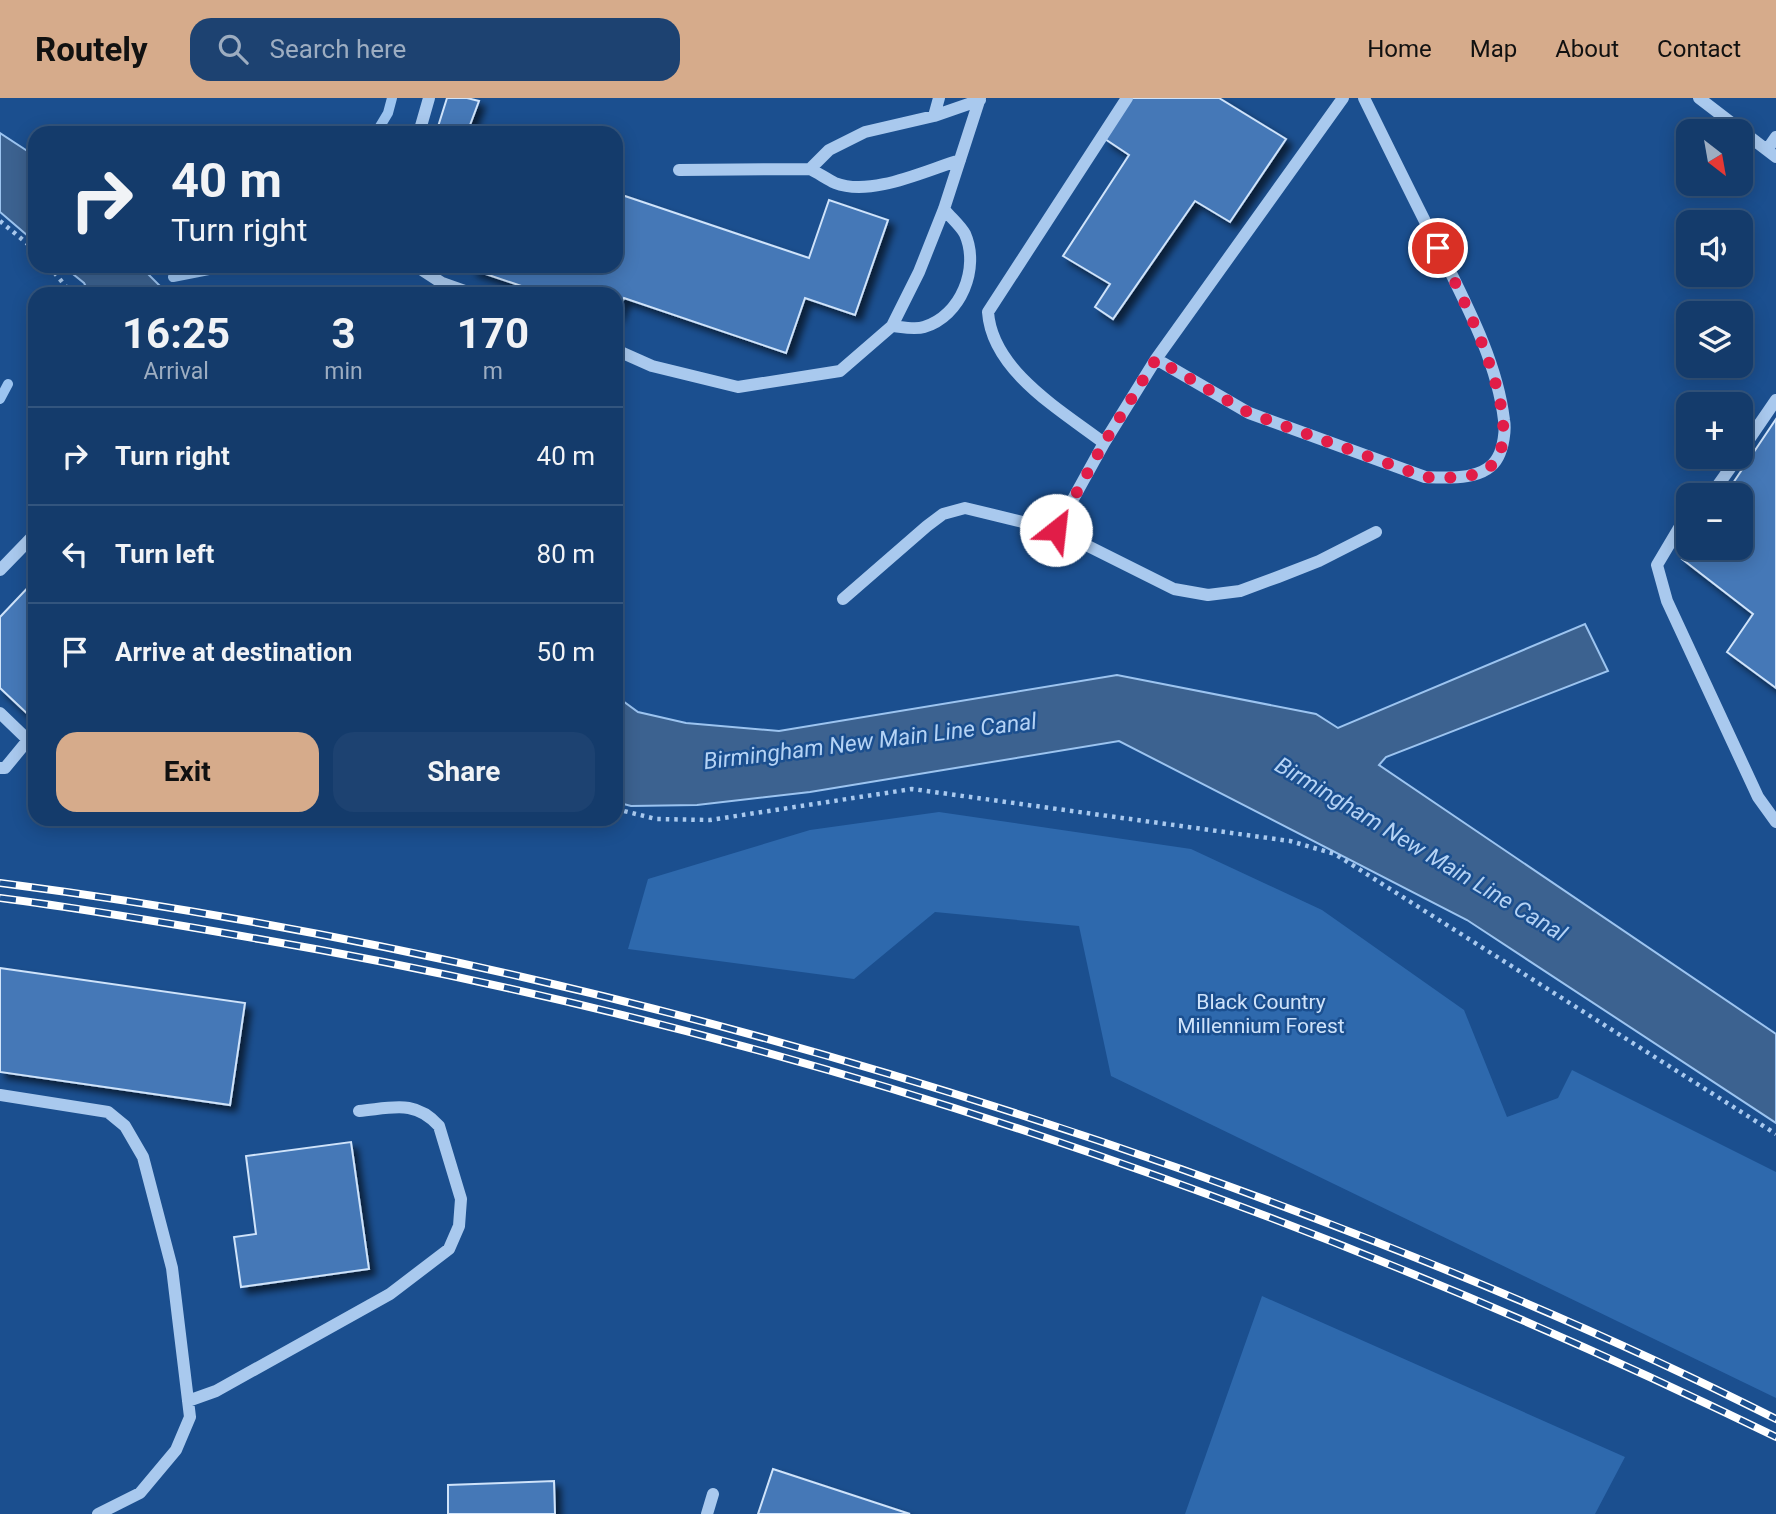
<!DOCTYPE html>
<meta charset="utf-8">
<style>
:root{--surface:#143b6b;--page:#1d4271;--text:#f1f3f6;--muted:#9dadc1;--line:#33557e;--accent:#d6ab8b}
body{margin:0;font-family:Roboto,sans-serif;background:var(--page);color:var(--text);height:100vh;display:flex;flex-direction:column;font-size:26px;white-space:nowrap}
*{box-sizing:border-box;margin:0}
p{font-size:23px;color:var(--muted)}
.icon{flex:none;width:38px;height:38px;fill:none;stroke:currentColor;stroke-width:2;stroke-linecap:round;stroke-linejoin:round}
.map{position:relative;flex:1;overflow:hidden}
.sheet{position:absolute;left:28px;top:189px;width:595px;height:539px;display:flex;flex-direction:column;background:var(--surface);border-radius:21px;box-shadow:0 4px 18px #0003,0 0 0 2px var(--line)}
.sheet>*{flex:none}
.top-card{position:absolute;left:28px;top:28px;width:595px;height:147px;border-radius:21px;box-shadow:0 4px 18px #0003,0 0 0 2px var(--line);background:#143b6b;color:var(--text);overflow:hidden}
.needle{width:46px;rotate:149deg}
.tools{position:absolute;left:1676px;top:21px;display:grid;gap:14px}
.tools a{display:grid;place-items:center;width:77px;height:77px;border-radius:14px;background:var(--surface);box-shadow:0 4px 18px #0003,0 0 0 2px var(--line);font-size:35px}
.pin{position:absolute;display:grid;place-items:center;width:60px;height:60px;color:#fff;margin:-30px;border:4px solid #fff;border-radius:50%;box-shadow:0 2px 7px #0007}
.me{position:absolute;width:77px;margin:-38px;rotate:29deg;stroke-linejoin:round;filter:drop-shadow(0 0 5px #0008)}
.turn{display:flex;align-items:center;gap:24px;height:147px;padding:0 28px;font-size:32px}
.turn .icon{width:91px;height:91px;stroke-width:2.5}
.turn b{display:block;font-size:49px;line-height:60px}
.eta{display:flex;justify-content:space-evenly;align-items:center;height:119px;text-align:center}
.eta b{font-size:42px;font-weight:700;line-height:49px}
.cta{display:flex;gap:14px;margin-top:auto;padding:14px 28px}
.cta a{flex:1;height:80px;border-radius:21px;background:var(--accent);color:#111;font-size:28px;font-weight:700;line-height:80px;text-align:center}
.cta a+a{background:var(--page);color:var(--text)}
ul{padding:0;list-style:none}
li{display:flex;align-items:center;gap:21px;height:98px;padding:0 28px;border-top:2px solid var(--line)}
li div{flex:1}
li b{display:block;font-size:26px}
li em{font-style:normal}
header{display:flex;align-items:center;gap:42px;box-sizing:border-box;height:98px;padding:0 35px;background:var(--accent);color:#111}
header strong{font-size:33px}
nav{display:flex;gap:38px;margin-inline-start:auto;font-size:24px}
.search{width:490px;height:63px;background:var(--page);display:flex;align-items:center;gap:18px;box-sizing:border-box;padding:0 24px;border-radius:21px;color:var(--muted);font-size:26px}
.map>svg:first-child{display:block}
.green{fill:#2e69ad}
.water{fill:#3c6290;stroke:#9cc4f0;stroke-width:2}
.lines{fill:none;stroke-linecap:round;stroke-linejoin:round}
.stream{stroke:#9cc4f0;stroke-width:10}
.building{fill:#4478b7;stroke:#cfe3fa;stroke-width:2;filter:url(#shadow)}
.path{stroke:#a9c9ee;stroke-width:4.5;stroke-dasharray:3.5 5;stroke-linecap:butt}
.minor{stroke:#a9c9ee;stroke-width:12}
.rail-casing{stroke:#fff;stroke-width:8}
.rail{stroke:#1b4f8f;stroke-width:5;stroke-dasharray:16;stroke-linecap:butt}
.route{stroke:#e11d48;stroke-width:12;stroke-dasharray:0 21.6}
.labels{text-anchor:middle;stroke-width:5;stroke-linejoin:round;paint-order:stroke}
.park-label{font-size:21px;fill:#cfe3fa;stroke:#1b4f8f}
.water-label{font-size:23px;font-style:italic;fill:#b5d3f5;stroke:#1b4f8f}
</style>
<header>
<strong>Routely</strong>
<div class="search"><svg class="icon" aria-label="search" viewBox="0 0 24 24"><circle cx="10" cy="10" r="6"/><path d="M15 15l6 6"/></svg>Search here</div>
<nav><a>Home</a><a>Map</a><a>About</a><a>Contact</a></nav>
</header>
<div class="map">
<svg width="1776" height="1416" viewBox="0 0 1776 1416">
<defs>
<filter id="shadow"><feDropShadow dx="6" dy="6" stdDeviation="3.5" flood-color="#0009"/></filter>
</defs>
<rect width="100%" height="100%" fill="#1b4f8f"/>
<path class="green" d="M939,714L1191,751L1322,812L1464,912L1507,1019L1558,1000L1572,972L1776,1074V1300L1111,978L1079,828L935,814L854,881L628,851L648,781L810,732Z
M1262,1198L1625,1359L1595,1416H1185Z"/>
<path class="water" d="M0,35L35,58V144L0,114Z
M63,168H140L168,196H90L84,185Z
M1585,526L1608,573L1386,659L1379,667L1776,936V1025L1467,822L1119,643L810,694L697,707L631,708L616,704V598L638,614L686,625L779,633L1117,577L1316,616L1338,630Z"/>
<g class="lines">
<path class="stream" d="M376,35L388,15L392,0
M173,179L229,168
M0,301L8,286"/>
</g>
<path class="building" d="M447,0H467L479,3L467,35H436Z
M1131,0H1219L1286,41L1230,124L1195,103L1113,221L1095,209L1110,186L1063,158L1129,57L1105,41Z
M616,95L809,160L829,102L888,122L855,217L805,200L786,255L624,200L616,220V196H545L471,171L472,168H616Z
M1776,321V590L1727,554L1753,516L1682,461L1690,450H1741V397H1725Z
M35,482V623L0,590V519Z
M0,870L245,905L230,1007L0,974Z
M351,1044L369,1171L241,1189L234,1139L256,1136L246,1058Z
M773,1371L910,1416H758Z
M554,1383L555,1416H448V1387Z"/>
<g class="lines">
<path class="path" d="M0,123L35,152
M49,168L72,196
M616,711L656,721L710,722L912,691L1290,743L1335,756L1776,1036"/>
<path class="minor" d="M1699,0L1776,59
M934,18L939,0
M419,35L429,0
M1767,52L1776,39
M960,62C924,73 871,99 835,85C827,81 818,75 810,71L829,52L865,34L934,18L980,2
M679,72L810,71
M416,168L442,185L473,196
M892,228C902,229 915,232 924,229C961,218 980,170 965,136C960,127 950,119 944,111
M616,252L652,268L738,289L840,273L892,228L919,174L944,111L980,0
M1156,261L1249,315L1425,379C1447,380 1486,383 1498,359C1503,350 1506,332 1504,322C1497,263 1466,206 1440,153C1414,102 1389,51 1364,0
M1104,345C1062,313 992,273 988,214L1127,0
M1741,353L1776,302
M1711,397L1738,359
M1689,419L1679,430L1657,467L1667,503L1758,699L1776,724
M1056,432L1104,345L1156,261L1343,0
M0,472L35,436
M843,501L927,428L943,416L965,410L1056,432L1174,491L1208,497L1240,493L1278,479L1319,463L1376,434
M0,615L28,642L5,670H0
M0,997L108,1014L125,1028L143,1059L172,1170L190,1319L176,1352L140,1395L98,1416
M188,1303L216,1293L390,1196L449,1151L459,1128L461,1101L439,1028C415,1001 392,1010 359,1013
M707,1416L713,1396"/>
<g class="rail-casing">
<path id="rail" d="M0,785C403,837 798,936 1181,1071C1383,1143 1584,1224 1776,1321
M0,800C87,811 173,826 259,841C784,931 1297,1105 1776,1339"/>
</g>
<use href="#rail" class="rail"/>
</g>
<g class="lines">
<path class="route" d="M1056,432L1104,345L1156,261L1249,315L1425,379C1445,380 1477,382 1492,367C1531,328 1458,191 1438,150"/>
</g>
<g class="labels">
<g class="park-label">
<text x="1261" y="911">Black Country<tspan x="1261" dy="24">Millennium Forest</tspan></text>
</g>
<g class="water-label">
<text transform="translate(870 643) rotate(-7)" y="8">Birmingham New Main Line Canal</text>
<text transform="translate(1421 751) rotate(31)" y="8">Birmingham New Main Line Canal</text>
</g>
</g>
</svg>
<div class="tools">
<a><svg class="needle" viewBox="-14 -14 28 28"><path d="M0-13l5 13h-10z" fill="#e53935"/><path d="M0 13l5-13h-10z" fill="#9dadc1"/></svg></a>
<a><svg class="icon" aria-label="sound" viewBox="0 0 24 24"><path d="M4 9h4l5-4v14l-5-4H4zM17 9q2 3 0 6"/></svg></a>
<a><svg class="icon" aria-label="layers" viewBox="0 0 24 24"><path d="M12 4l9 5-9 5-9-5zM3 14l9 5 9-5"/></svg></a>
<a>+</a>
<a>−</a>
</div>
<div class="pin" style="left:1438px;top:150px;background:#d93025"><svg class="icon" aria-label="arrive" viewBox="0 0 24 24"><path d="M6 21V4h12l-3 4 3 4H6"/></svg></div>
<svg class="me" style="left:1056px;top:432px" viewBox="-20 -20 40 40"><circle r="19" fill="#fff"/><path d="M0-13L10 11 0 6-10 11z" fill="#e11d48"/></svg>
<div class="top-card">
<div class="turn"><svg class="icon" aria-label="right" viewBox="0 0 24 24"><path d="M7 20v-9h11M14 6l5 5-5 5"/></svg><div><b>40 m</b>Turn right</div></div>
</div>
<section class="sheet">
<div class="eta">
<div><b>16:25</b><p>Arrival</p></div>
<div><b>3</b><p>min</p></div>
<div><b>170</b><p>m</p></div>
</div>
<ul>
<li><svg class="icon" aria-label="right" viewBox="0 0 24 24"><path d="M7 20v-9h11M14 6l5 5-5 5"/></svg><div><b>Turn right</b></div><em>40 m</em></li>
<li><svg class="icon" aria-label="left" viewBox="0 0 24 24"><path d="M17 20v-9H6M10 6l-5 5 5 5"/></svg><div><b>Turn left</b></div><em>80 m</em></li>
<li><svg class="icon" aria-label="arrive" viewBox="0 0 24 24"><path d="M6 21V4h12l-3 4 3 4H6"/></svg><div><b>Arrive at destination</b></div><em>50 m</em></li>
</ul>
<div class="cta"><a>Exit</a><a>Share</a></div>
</section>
</div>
